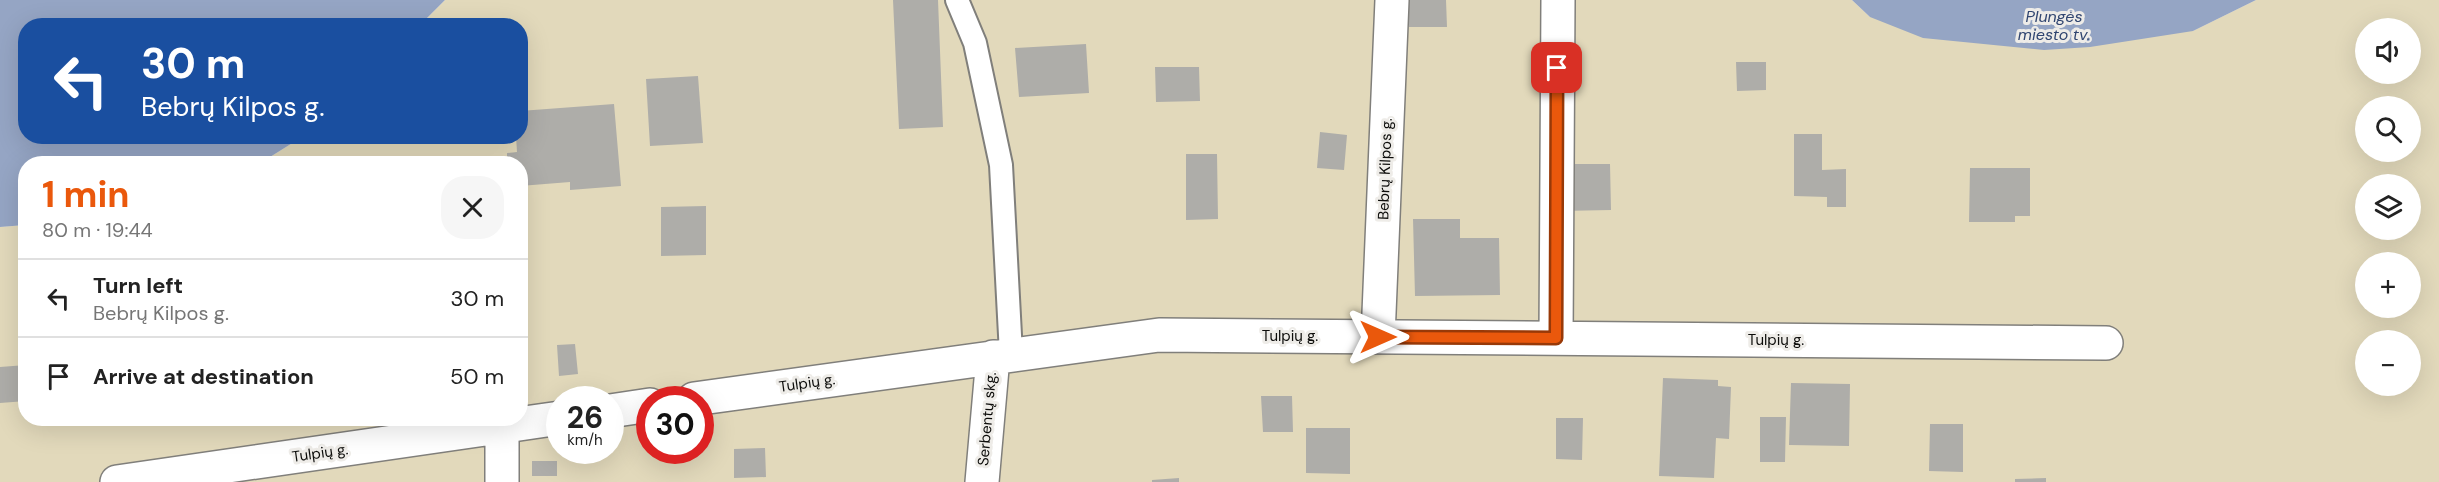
<!DOCTYPE html>
<meta charset="utf-8">
<style>
:root{--surface:#fff;--page:#f6f6f6;--text:#222;--muted:#767676;--line:#e0e0e0;--accent:#ea580c}
body{margin:0;font-family:"DM Sans",sans-serif;background:var(--page);color:var(--text);height:100vh;display:flex;flex-direction:column;font-size:22px;white-space:nowrap}
*{box-sizing:border-box;margin:0}
p{font-size:20px;color:var(--muted)}
.icon{flex:none;width:33px;height:33px;fill:none;stroke:currentColor;stroke-width:2;stroke-linecap:round;stroke-linejoin:round}
.map{position:relative;flex:1;overflow:hidden}
.details{position:absolute;left:18px;top:156px;width:510px;height:270px;display:flex;flex-direction:column;background:var(--surface);border-radius:24px;box-shadow:0 6px 24px #0002}
.details>*{flex:none}
.top-card{position:absolute;left:18px;top:18px;width:510px;height:126px;border-radius:24px;box-shadow:0 6px 24px #0002;background:#1a4fa0;color:#fff;overflow:hidden}
.tools{position:absolute;left:2355px;top:18px;display:grid;gap:12px}
.tools a{display:grid;place-items:center;width:66px;height:66px;border-radius:50%;background:var(--surface);box-shadow:0 6px 24px #0002;font-size:30px}
.speed{position:absolute;left:546px;top:386px;display:flex;gap:12px;font-size:30px;font-weight:700;text-align:center}
.speed>*{display:grid;place-content:center;width:78px;height:78px;border-radius:50%;background:var(--surface);box-shadow:0 6px 24px #0002;line-height:1}
.speed small{font-size:15px;font-weight:400}
.speed .limit{border:9px solid #d22;background:#fff;color:#111}
.pin{position:absolute;display:grid;place-items:center;width:51px;height:51px;color:#fff;margin:-26px;border-radius:12px;box-shadow:0 3px 9px #0006}
.me{position:absolute;width:66px;margin:-33px;rotate:90deg;stroke-linejoin:round;filter:drop-shadow(0 0 4px #0008)}
.turn{display:flex;align-items:center;gap:21px;height:126px;padding:0 24px;font-size:27px}
.turn .icon{width:78px;height:78px;stroke-width:2.5}
.turn b{display:block;font-size:42px;line-height:51px}
.round{display:grid;place-items:center;flex:none;width:63px;height:63px;border-radius:24px;background:var(--page)}
.overview{display:flex;align-items:center;justify-content:space-between;height:102px;padding:0 24px}
h1{font-size:36px;font-weight:700;line-height:45px;color:var(--accent)}
ul{padding:0;list-style:none}
li{display:flex;align-items:center;gap:18px;height:78px;padding:0 24px;border-top:2px solid var(--line)}
li div{flex:1}
li b{display:block;font-size:22px}
li em{font-style:normal}
.map>svg:first-child{display:block}
.green{fill:#e2d9bb;fill-rule:evenodd}
.water{fill:#95a5c4}
.building{fill:#aeada9}
.lines{fill:none;stroke-linecap:round;stroke-linejoin:round}
.lane-casing{stroke:#807f7b;stroke-width:26}
.street-casing{stroke:#807f7b;stroke-width:36}
.lane{stroke:#fff;stroke-width:22}
.street{stroke:#fff;stroke-width:33}
.route-casing{stroke:#983908;stroke-width:15}
.route{stroke:#ea580c;stroke-width:10}
.labels{text-anchor:middle;stroke-width:6;stroke-linejoin:round;paint-order:stroke}
.street-label{font-size:15px;fill:#0d0d0b;stroke:#eeece8}
.water-label{font-size:16px;font-style:italic;fill:#304570;stroke:#eeece8}
</style>
<div class="map">
<svg width="2439" height="482" viewBox="0 0 2439 482">
<rect width="100%" height="100%" fill="#eeece8"/>
<path class="green" d="M445,0H1852L1870,17L2193,31L2256,0H2439V482H0V227L25,225L26,418H520V164L253,163L270,157L302,137L520,136V26L420,25ZM2366,28H2410V74H2366ZM2366,106H2410V152H2366ZM2366,184H2410V230H2366ZM2366,262H2410V308H2366ZM2366,340H2410V386H2366ZM560,399H610V450H560ZM650,399H700V450H650Z"/>
<path class="water" d="M0,0H445L420,25L26,26V136L302,137L270,157L253,163L26,164L25,225L0,227Z
M1852,0H2256L2193,31L2090,47L2044,50L1923,38L1870,17Z"/>
<path class="building" d="M893,0H938L943,127L899,129Z
M1409,0H1446L1447,27H1409Z
M1086,44L1089,93L1019,97L1015,48Z
M1736,62H1766V90L1737,91Z
M1155,67H1199L1200,101L1156,102Z
M698,76L703,143L650,146L646,79Z
M614,104L621,186L570,190V182L520,186V164H507V153L517,152L516,136H520V111Z
M1320,132L1347,135L1344,170L1317,168Z
M1794,134H1822V170L1846,169V207H1827V197L1794,196Z
M1186,154H1217L1218,219L1186,220Z
M1559,164H1610L1611,210L1560,211Z
M1970,168H2030V216H2015V222H1969Z
M706,206V255L661,256V207Z
M1413,219H1460V238H1499L1500,295L1415,296Z
M575,344L578,374L559,376L557,345Z
M26,365V401L0,403V367Z
M1663,378L1718,380V386L1731,387L1729,439L1716,438L1714,478L1659,476Z
M1791,383L1850,384L1849,446L1789,445Z
M1261,396H1292L1293,432H1263Z
M1760,417H1786L1785,462H1760Z
M1556,418H1583L1582,460L1556,459Z
M1930,424H1963V472L1929,471Z
M1306,428H1350V474L1306,473Z
M765,448L766,477L734,478V449Z
M532,461H557V476H532Z
M1179,478V482H1152V480Z
M2046,478V482H2015V479Z"/>
<g class="lines">
<g class="lane-casing">
<path id="lane" d="M957,0L975,43L1001,165L1011,354"/>
</g>
<g class="street-casing">
<path id="street" d="M1378,337L1392,0
M1556,338L1558,0
M694,399L1159,335L2106,343
M610,411L650,405
M117,482L560,418
M502,482V426
M982,482L993,357"/>
</g>
<use href="#lane" class="lane"/>
<use href="#street" class="street"/>
</g>
<g class="lines">
<g class="route-casing">
<path id="route" d="M1378,337L1556,338L1557,68"/>
</g>
<use href="#route" class="route"/>
</g>
<g class="labels">
<g class="street-label">
<text transform="translate(1385 169) rotate(-88)" y="5">Bebrų Kilpos g.</text>
<text x="1290" y="341">Tulpių g.</text>
<text x="1776" y="345">Tulpių g.</text>
<text transform="translate(807 383) rotate(-8)" y="5">Tulpių g.</text>
<text transform="translate(987 419) rotate(-85)" y="5">Serbentų skg.</text>
<text transform="translate(320 453) rotate(-8)" y="5">Tulpių g.</text>
</g>
<g class="water-label">
<text x="2054" y="22">Plungės<tspan x="2054" dy="18">miesto tv.</tspan></text>
</g>
</g>
</svg>
<div class="tools">
<a><svg class="icon" aria-label="sound" viewBox="0 0 24 24"><path d="M4 9h4l5-4v14l-5-4H4zM17 9q2 3 0 6"/></svg></a>
<a><svg class="icon" aria-label="search" viewBox="0 0 24 24"><circle cx="10" cy="10" r="6"/><path d="M15 15l6 6"/></svg></a>
<a><svg class="icon" aria-label="layers" viewBox="0 0 24 24"><path d="M12 4l9 5-9 5-9-5zM3 14l9 5 9-5"/></svg></a>
<a>+</a>
<a>−</a>
</div>
<div class="speed"><div>26<small>km/h</small></div><div class="limit">30</div></div>
<div class="pin" style="left:1557px;top:68px;background:#d93025"><svg class="icon" aria-label="arrive" viewBox="0 0 24 24"><path d="M6 21V4h12l-3 4 3 4H6"/></svg></div>
<svg class="me" style="left:1378px;top:337px" viewBox="-20 -20 40 40"><path d="M0-17L14 15 0 8-14 15z" fill="#ea580c" stroke="#fff" stroke-width="4"/></svg>
<div class="top-card">
<div class="turn"><svg class="icon" aria-label="left" viewBox="0 0 24 24"><path d="M17 20v-9H6M10 6l-5 5 5 5"/></svg><div><b>30 m</b>Bebrų Kilpos g.</div></div>
</div>
<section class="details">
<div class="overview"><div><h1>1 min</h1><p>80 m · 19:44</p></div><a class="round"><svg class="icon" aria-label="close" viewBox="0 0 24 24"><path d="M6 6l12 12M18 6L6 18"/></svg></a></div>
<ul>
<li><svg class="icon" aria-label="left" viewBox="0 0 24 24"><path d="M17 20v-9H6M10 6l-5 5 5 5"/></svg><div><b>Turn left</b><p>Bebrų Kilpos g.</p></div><em>30 m</em></li>
<li><svg class="icon" aria-label="arrive" viewBox="0 0 24 24"><path d="M6 21V4h12l-3 4 3 4H6"/></svg><div><b>Arrive at destination</b></div><em>50 m</em></li>
</ul>
</section>
</div>
